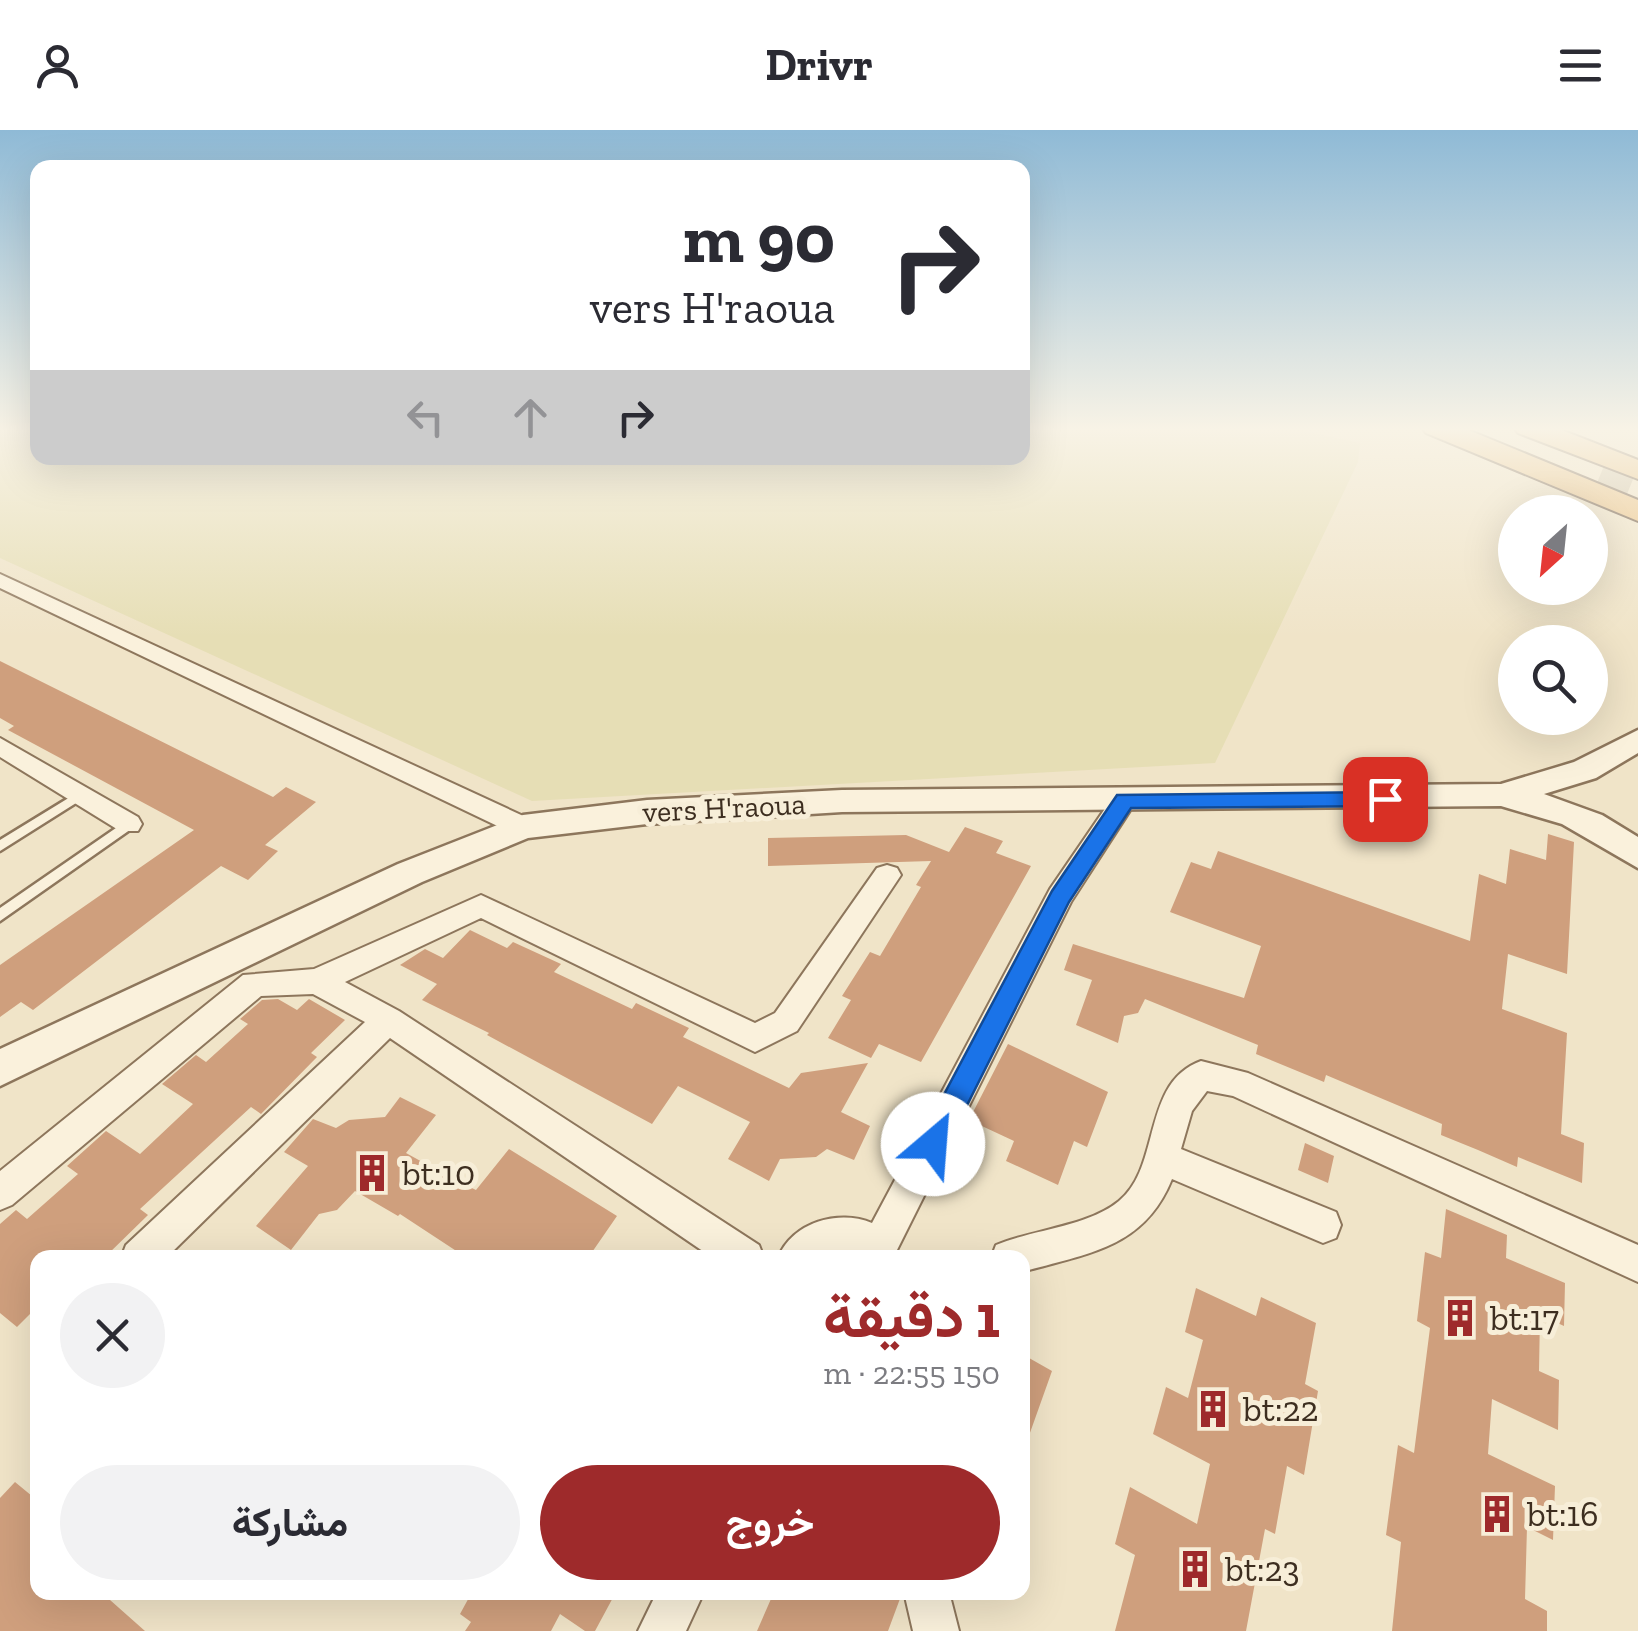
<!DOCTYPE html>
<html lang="ar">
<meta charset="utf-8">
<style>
:root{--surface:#fff;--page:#f2f2f3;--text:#2b2b33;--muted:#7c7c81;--accent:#9e2a2b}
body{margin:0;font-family:"Zilla Slab",Vazirmatn,serif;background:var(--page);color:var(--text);direction:rtl;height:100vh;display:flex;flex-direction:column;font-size:38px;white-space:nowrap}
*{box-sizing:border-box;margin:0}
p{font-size:32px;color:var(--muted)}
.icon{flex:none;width:55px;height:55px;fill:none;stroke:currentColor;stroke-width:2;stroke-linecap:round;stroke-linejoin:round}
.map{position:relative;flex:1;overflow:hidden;direction:ltr}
.details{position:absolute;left:30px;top:1120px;width:1000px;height:350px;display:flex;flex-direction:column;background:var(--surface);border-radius:20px;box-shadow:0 10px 40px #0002;direction:rtl}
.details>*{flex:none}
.banner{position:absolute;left:30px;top:30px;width:1000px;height:305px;border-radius:20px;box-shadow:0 10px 40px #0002;direction:rtl;background:#fff;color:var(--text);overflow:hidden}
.needle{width:65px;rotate:207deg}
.buttons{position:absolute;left:1498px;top:365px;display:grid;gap:20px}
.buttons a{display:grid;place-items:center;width:110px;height:110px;border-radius:50%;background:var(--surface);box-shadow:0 10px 40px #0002;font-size:50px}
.pin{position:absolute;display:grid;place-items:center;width:85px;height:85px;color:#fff;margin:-42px;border-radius:20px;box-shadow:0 5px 15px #0006}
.me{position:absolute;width:110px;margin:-55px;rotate:27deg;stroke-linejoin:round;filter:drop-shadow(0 0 8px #0008)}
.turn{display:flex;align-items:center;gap:35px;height:210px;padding:0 30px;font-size:45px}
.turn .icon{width:130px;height:130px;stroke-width:2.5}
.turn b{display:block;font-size:70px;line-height:85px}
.lanes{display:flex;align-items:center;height:95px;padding:0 30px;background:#0003;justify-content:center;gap:50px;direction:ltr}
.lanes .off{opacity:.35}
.round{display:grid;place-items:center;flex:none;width:105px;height:105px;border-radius:52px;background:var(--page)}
.head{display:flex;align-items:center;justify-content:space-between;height:170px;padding:0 30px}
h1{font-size:60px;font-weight:700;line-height:75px;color:var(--accent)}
.action{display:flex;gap:20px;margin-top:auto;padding:20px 30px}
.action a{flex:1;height:115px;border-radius:60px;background:var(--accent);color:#fff;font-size:40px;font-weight:700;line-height:115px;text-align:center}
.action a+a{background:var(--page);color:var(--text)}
header{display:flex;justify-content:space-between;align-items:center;height:130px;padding:0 30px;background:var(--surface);font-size:45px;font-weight:700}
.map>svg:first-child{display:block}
.farmland{fill:#e6deb5}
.building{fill:#cf9f7d}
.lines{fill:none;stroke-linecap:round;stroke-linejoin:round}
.trunk-tunnel{stroke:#ccc0a6;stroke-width:32;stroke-dasharray:32 16;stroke-linecap:butt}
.service-casing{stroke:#8d765c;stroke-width:5}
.minor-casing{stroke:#8d765c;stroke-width:4}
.tertiary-casing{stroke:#8d765c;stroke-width:5}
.trunk-casing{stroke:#5b4430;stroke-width:4}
.service{fill:#faf1dc;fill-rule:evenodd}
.minor{fill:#faf1dc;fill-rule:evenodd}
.tertiary{fill:#faf1dc;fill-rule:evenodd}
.trunk{fill:#eabe7c;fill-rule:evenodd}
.route{fill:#1a73e8;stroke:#114b97;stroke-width:2.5}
.labels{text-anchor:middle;stroke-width:10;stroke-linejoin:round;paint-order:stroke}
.street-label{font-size:30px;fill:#3d2e20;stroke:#f7eed8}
.near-poi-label{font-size:35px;fill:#3d2e20;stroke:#f7eed8;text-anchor:start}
</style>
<header><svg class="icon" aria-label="menu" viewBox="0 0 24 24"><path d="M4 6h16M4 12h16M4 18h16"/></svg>Drivr<svg class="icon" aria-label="person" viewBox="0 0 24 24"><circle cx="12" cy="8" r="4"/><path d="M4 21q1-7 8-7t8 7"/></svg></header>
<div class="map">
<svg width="1638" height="1501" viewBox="0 0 1638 1501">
<rect width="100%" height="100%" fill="#f0e4c8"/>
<path class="farmland" d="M0,297H37L38,328H1022L1023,297H1285L1360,313L1358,332L1215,633L532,671L0,428Z"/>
<path class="building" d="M0,531L273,667L286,657L316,672L265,715L278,721L248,750L221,736L33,880L21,872L0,887V835L194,700L8,600L14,596L0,588Z
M965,697L1003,711L996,723L1031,736L921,932L879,914L871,928L828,908L851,870L842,866L870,822L880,826L921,757L916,755L931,731L768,736V708L906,705L949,722Z
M1548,704L1574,712L1567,844L1508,824L1502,879L1567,903L1561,1004L1584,1013L1582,1053L1518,1027L1517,1037L1478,1020L1441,1005L1442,994L1326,945L1324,952L1256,924L1258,915L1145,869L1138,883L1124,886L1118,913L1076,895L1092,850L1064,840L1073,814L1244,868L1261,816L1170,782L1191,732L1211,739L1218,721L1470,811L1479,744L1506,754L1510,719L1546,730Z
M470,800L507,818L513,812L561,834L554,842L632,879L636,873L689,898L683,907L789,958L801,943L868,933L841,982L870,996L854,1030L827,1019L816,1027L780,1029L769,1051L728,1029L750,992L678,956L652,994L487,905L489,903L422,870L437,854L400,835L425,819L443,828Z
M278,869L297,880L309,869L345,890L311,923L317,927L261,984L251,977L140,1079L148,1085L104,1128H38V1176L17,1197L0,1183V1094L16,1080L27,1089L78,1044L67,1036L106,1001L140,1024L193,974L162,954L196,925L206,932L248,894L240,889L262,870Z
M1008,914L1108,962L1087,1017L1074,1011L1058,1055L1006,1031L1014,1011L969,990Z
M400,967L436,985L406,1023L455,1050L476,1060L509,1019L617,1086L588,1128H467L400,1084L398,1086L355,1061L337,1080L319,1084L291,1120L256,1096L308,1036L284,1022L313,989L336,998L349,990L385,987Z
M1305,1013L1334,1026L1328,1053L1298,1040Z
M1446,1079L1507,1105L1506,1128L1565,1153L1564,1196L1540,1185L1539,1241L1559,1250L1558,1300L1492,1269L1488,1324L1555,1356L1553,1410L1527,1397L1525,1469L1547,1481V1501H1392L1401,1412L1386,1405L1398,1315L1414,1323L1430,1198L1417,1191L1425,1122L1441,1128Z
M1196,1158L1256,1186L1261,1167L1316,1193L1305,1254L1318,1261L1304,1345L1287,1336L1275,1404L1265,1399L1246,1501H1115L1135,1425L1115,1414L1130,1357L1197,1394L1210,1334L1153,1304L1166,1257L1188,1268L1203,1210L1185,1202Z
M1022,1224L1052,1241L1026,1314L1022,1313Z
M15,1352L38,1371V1462H101L145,1501H0V1368Z
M472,1462H616L595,1501H585L560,1484L551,1501H465L471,1492L460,1484Z
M774,1462H900L901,1466L888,1501H757Z"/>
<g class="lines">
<path class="trunk-tunnel" d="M1599,348L1638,364"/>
<g class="service-casing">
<path id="service" d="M80,661L84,662L86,665L84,668L0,721V710Z
M129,689L136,694L134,697L0,791V778Z"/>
</g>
<g class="minor-casing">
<path id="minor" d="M0,444L532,690L536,697L532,704H514L0,458Z
M0,608L138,687L142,694L138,701H120L0,627Z
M1124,661L1133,664L1137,670L1071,772L897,1120L900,1128H860L853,1122H841L825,1128H778C792,1092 839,1079 872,1093L1050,759L1115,664Z
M887,735L897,738L901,745L797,901L755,922L481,788L345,852L399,881L759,1115L764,1128H713L390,908L166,1128H121L126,1115L365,892L313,864L261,866L12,1075L0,1080V1041L243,845L314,839L481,765L755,893L775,883L877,738Z
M1201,931L1248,943L1638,1115V1152L1233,966L1207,961L1192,981L1181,1019L1336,1082L1341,1095L1336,1108L1323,1113L1172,1049C1144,1118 1089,1123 1022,1142V1128H991L996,1115C1034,1099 1087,1097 1119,1071C1162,1036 1141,953 1201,931Z
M657,1462H704L686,1501H638Z
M904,1462H949L959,1501H913Z"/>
</g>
<g class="tertiary-casing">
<path id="tertiary" d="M1638,600V623L1596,648L1544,664L1602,685L1638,707V738L1562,694L1501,676L842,682L647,694L528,708L422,752L0,956V919L398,734L523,685L647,670L842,660L1501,654L1574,632Z"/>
</g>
<g class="trunk-casing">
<path id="trunk" d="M1422,297H1461L1638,370V391L1426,303Z
M1514,297H1554L1638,330V349L1518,303Z"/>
</g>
<use href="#service" class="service"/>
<use href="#minor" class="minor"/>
<use href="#tertiary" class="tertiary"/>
<use href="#trunk" class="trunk"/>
</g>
<linearGradient id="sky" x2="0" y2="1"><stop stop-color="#8fbad6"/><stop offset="0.59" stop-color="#f8f3e6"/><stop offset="1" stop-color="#f8f3e6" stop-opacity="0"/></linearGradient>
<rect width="1638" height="507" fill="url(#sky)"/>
<path class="route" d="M1385,662L1396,669L1385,676L1131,678L1069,772L943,1023L933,1027L923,1023L919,1014L923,1004L1052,761L1117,665Z"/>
<defs>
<g id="building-bare" transform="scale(3)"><path d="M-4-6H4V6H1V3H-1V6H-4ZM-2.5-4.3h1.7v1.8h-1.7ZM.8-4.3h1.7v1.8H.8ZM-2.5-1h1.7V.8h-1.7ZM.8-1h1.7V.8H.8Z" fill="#9e2a2b" stroke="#f7eed8" stroke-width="2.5" paint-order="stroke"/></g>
</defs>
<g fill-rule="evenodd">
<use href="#building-bare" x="372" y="1043"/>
<use href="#building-bare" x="1460" y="1188"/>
<use href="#building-bare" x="1213" y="1279"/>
<use href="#building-bare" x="1497" y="1384"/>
<use href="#building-bare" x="1195" y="1439"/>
</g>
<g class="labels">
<g class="street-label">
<text transform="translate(724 678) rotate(-3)" y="10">vers H'raoua</text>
</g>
<g class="near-poi-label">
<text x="402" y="1055">bt:10</text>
<text x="1490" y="1200">bt:17</text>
<text x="1243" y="1291">bt:22</text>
<text x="1527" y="1396">bt:16</text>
<text x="1225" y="1451">bt:23</text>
</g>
</g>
</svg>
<div class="buttons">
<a><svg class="needle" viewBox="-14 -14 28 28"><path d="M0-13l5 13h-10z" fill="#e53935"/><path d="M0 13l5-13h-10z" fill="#7c7c81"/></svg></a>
<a><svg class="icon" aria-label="search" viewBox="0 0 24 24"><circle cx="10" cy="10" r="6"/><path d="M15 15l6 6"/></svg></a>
</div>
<div class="pin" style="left:1385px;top:669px;background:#d93025"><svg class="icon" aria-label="arrive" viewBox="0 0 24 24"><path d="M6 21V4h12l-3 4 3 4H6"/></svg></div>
<svg class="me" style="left:933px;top:1014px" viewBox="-20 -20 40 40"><circle r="19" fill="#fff"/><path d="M0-13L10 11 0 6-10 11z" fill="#1a73e8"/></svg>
<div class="banner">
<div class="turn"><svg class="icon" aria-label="right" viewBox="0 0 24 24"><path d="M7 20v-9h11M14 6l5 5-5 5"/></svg><div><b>90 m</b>vers H'raoua</div></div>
<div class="lanes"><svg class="icon off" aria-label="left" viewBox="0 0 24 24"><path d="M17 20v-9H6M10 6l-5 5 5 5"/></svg><svg class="icon off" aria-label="ahead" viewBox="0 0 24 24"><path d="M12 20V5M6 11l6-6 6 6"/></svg><svg class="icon" aria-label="right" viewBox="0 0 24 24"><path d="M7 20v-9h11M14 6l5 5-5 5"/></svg></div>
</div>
<section class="details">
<div class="head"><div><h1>1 دقيقة</h1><p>150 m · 22:55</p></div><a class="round"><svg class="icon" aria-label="close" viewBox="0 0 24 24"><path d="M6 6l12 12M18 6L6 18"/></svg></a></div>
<div class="action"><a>خروج</a><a>مشاركة</a></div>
</section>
</div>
